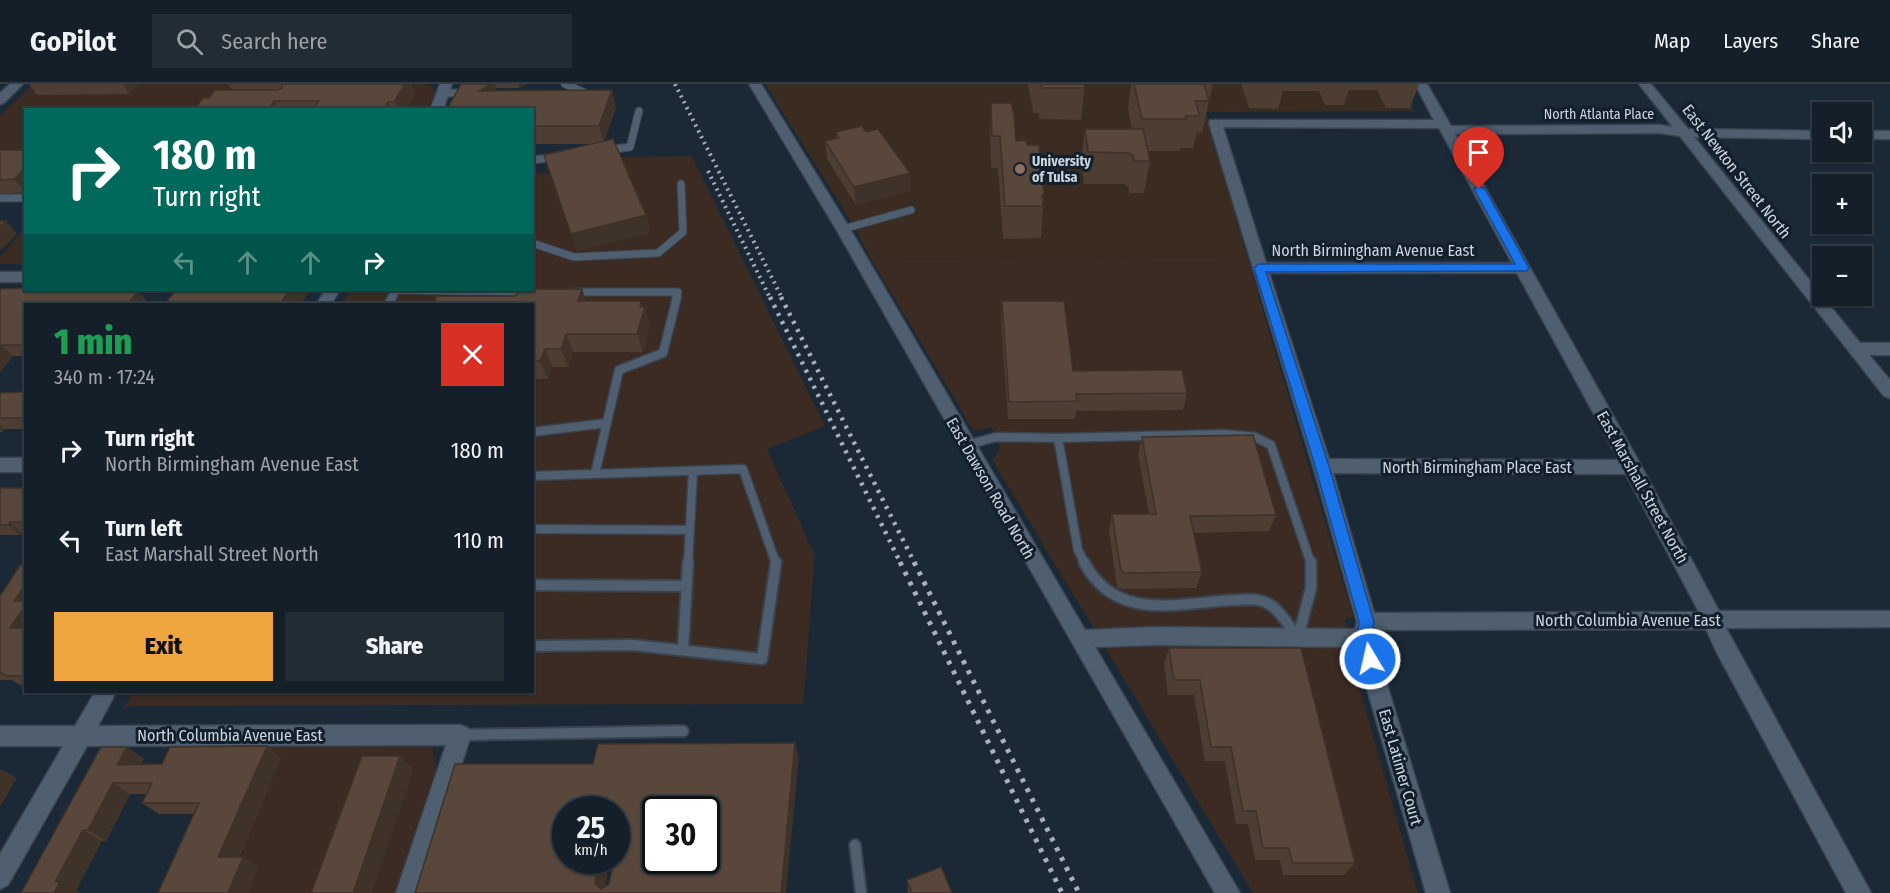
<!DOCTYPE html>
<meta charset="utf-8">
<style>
:root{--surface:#141f29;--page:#212c35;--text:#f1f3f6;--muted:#9da2a8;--line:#333d46;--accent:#f0a63f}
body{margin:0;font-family:"Fira Sans Condensed",sans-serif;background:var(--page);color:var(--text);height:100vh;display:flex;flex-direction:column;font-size:22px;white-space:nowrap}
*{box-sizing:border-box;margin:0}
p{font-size:20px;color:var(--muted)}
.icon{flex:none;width:33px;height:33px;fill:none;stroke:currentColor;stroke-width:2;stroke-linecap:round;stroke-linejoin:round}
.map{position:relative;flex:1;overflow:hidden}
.panel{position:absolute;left:24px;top:219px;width:510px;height:390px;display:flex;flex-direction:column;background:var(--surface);border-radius:0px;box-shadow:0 2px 4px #0004,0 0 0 2px var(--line)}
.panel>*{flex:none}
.guide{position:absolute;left:24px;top:24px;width:510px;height:183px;border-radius:0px;box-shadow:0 2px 4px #0004,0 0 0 2px var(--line);background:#00695c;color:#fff;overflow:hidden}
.fabs{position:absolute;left:1812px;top:18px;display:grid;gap:12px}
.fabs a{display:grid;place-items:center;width:60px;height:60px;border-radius:0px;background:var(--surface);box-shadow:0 2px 4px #0004,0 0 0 2px var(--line);font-size:30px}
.speed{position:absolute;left:552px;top:712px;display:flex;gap:12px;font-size:30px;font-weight:700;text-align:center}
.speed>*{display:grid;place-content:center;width:78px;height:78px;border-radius:50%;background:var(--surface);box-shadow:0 2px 4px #0004,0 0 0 2px var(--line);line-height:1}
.speed small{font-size:15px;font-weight:400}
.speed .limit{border:3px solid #111;border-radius:9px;background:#fff;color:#111}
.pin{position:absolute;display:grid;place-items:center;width:51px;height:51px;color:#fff;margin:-62px -26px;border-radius:50% 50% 50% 0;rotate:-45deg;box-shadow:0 0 6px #0007}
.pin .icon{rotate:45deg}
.me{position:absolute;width:66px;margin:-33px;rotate:351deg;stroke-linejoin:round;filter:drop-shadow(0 0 4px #0008)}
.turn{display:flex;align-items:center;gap:21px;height:126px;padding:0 30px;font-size:27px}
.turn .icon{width:78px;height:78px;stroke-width:2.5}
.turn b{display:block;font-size:42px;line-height:51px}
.lanes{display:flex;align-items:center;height:57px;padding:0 30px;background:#0003;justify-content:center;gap:30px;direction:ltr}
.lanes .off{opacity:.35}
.round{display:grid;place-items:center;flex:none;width:63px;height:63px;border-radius:0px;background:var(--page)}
.overview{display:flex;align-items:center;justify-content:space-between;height:102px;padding:0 30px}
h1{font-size:36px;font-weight:800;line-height:45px;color:#1e9e55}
.cta{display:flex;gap:12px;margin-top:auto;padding:12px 30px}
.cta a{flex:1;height:69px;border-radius:0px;background:var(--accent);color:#111;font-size:24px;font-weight:800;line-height:69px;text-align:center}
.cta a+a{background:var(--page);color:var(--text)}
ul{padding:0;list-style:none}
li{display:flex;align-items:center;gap:18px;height:90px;padding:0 30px}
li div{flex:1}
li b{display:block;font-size:22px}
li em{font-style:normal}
header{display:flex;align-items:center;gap:36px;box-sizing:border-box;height:84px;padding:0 30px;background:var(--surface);border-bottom:2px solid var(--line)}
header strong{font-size:28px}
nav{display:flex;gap:33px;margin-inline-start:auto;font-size:21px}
.search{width:420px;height:54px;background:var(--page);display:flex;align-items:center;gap:15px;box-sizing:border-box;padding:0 21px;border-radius:0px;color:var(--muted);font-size:22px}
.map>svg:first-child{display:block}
.industrial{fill:#3c2b22}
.education{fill:#3a2c20}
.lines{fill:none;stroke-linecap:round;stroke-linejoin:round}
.lane-far2-casing{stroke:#394450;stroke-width:9}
.lane-far1-casing{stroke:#394450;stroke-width:11}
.lane-casing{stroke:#394450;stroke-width:14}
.street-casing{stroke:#394450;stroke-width:3}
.secondary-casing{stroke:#394450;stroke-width:3}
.lane-far2{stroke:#4f5f6f;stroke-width:7}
.lane-far1{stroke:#4f5f6f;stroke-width:8}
.lane{stroke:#4f5f6f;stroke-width:10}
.street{fill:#4f5f6f;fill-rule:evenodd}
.secondary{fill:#4f5f6f;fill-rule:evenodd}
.rail-far2{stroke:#a7b1bb;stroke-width:4;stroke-dasharray:2 4.5;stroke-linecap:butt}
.rail-far1{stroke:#a7b1bb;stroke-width:4.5;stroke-dasharray:3 6;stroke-linecap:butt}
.rail{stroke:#a7b1bb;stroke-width:5;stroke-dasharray:4 7;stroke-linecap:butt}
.wall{fill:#4d3d33}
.shaded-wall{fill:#3e3229}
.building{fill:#59473b;stroke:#3e3229;stroke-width:1.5;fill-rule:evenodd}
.route{fill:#1a73e8;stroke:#114b97;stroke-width:1.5}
.education-dot{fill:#8d6e63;stroke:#121f2c;stroke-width:2}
.labels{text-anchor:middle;stroke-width:6;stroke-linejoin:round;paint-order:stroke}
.far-street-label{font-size:14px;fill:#ccd5de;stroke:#121f2c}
.far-poi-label{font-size:14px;font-weight:bold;fill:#ccd5de;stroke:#121f2c;text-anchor:start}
.street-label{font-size:16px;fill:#ccd5de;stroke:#121f2c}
</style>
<header>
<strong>GoPilot</strong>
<div class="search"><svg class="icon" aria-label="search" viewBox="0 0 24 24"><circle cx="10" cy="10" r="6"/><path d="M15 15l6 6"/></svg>Search here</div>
<nav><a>Map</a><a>Layers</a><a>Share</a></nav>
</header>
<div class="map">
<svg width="1890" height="809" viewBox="0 0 1890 809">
<rect width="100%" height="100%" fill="#1b2937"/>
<path class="industrial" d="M33,0H427L432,3L435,8L426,26H26L25,117H0V32Z
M692,72L825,342L767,365L815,472L803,620L125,622L133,608H532V220H342L350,206H532L533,89H550L618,73Z
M25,144V180H0V173Z
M1247,172L1353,533L1345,535L1354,563L1352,578L1418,809H1253L993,377L1000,363L991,343L974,347L871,175Z
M244,659L432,663L438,693L397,809H177Z"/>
<path class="education" d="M765,0H1399L1413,27L1206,28L1247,172L871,175L854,142Z"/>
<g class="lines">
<g class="lane-far2-casing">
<path id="lane-far2" d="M565,0L590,11
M443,9H469
M607,66L630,63L639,27
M532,76L557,73
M0,114H26
M843,145L911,126
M532,159L574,173L658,169L683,148L681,100
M392,206L529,208
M573,208H678L676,214
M392,214L395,207"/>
</g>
<g class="lane-far1-casing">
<path id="lane-far1" d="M389,220L392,213
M532,348L607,339
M1058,354L1078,466L1085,480
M966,361L996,353L1058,354L1225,350L1255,353L1271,361L1311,480
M595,390L619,286L663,269L677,213
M532,392L743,385L776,480
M532,445L690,446
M688,480L693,387"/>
</g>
<g class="lane-casing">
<path id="lane" d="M1084,478C1116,540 1181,518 1237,516C1249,515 1261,514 1272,522C1282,529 1290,544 1298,554
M532,501L686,502
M1298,554L1311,504V478
M532,562L633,561L762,575L776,478
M683,566L688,478
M460,651L683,647
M855,761L861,809"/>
</g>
<g class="street-casing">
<path id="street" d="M440,0H452L443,26H430Z
M749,0H761L850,145L1085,546L1155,543L1355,545L1357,538L1313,382L1209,39L1210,36H1434L1415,0H1427L1451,42L1660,41L1673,43L1639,0H1651L1688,45L1822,47V55L1694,53L1860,259H1890V271H1869L1890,296V314L1884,312L1680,52L1660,49L1455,50L1639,378L1719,527H1890V543L1726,544L1871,809H1846L1716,567L1706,545L1375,546L1373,554L1450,809H1426L1355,563L1155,561L1095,563L1240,809H1215L836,145ZM1223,43L1439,44L1512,179H1266ZM1269,189H1517L1619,376L1329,375ZM1333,389L1626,390L1699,528L1374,529Z
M1862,47H1890V55H1862Z
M0,188H26V198H0Z
M325,206H340L331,220H317Z
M0,374H26V388H0Z
M95,608H116L98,642L460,641L468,644L471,651L420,809H396L446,661L87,662L8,801L0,805V770L63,662H0V642H75Z"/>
</g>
<g class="secondary-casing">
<path id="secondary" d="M10,0H23L4,19L0,20V9Z"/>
</g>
<use href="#lane-far2" class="lane-far2"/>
<use href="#lane-far1" class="lane-far1"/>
<use href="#lane" class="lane"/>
<use href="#street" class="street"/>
<use href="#secondary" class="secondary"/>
<path class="rail-far2" d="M675,0L782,214
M708,87L770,214"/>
<path class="rail-far1" d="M770,213L901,480
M781,213L915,480"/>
<path class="rail" d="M900,478L1062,809
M914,478L1079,809"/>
</g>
<path class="wall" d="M29,0H138L129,10L37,11Z
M228,0H411L415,10L406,26H194L209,14L232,6Z
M461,0H526L519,4H496L497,7L616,23L604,57L646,131L650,149L577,167L544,71L594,60H532V26Z
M1028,0H1085L1081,36L1039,35V29H1033Z
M1131,0H1213L1202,49L1197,48L1193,64H1180L1179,67H1147L1150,77L1144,109H1129L1128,103L1124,100H1084L1081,76L1085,45H1132L1128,24Z
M1241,0H1419L1410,24H1386L1377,6H1349L1344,21H1325L1319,7H1283L1278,25L1249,24Z
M991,19L1016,57L1027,61L1044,111L1041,154L1003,155L998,84H991L990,51Z
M836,48H866L910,107L856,121L827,75L825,57L836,55Z
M0,66H26V107L25,108L0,110Z
M0,205L62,206L63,207H138L147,218L26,220V272H13L0,288Z
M582,205L586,217L645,223L650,240L643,268H573L568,283H552L548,295H532V220L516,212Z
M1002,217L1073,287L1187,309L1183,326L1076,327L1075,335H1008L1001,235Z
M26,308V345H5L2,348H0V309Z
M1142,353L1276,431L1269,447L1193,449L1202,488L1196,504L1121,505L1117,503L1109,447L1112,430H1149L1138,370Z
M0,404H26V449H22L20,451H0Z
M26,483V601H20L11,596H0V512Z
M1169,564H1301L1355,779L1344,791H1283L1280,776H1255L1248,740H1236L1225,677H1205L1194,611H1168L1164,580Z
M267,662L281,674L239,773H243L258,783L248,809L194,730H159L142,719L146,710H130L106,757H102L76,806L80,808L21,809L127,663L144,675L141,681L162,680Z
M907,796L952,809H908Z"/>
<path class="shaded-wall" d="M123,0H138L129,10Z
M405,0H411L415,10L406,26H398L394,18Z
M491,0H495L500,15L479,7Z
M517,0H526L519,4Z
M612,6L616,23L604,60L599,42Z
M274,17L278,26H268Z
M388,18L391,26H383Z
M26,83V107L25,108L14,95Z
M910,89V107L856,121L854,103Z
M646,131L650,149L577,167L571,150Z
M6,137L17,150L2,166L0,164V143Z
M582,205L588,222L578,217Z
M289,206H307L309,208L301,220H280Z
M138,207L147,218L145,220H128Z
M641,217L644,226L645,223L650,240L643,268L637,250L640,223Z
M566,250L573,268L568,283L561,265Z
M2,261L13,272L0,288V264Z
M545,265L552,283L548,295L540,277Z
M0,341L5,345L2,348L0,346Z
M10,438L22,449L20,451L8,441Z
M26,500V550L10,544L14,517Z
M795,659L799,673L786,809H781Z
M267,662L281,674L234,783L218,773Z
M127,663L144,675L135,693L117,681Z
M400,672L414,686L372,809H353Z
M1,685L17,694L0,723V687Z
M113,699L130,710L106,757L88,746Z
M83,746L102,757L76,806L80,808V809H54L55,798Z
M243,773L258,783L248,809H228Z
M599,777H610L604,809L595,799Z"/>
<path class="building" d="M282,0H405L394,18H388L383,26H342L343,24H314L319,17H274L268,26H194L203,14H209L215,6H277L282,4Z
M461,0H491L479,7L612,6L599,42H532V26H447Z
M1041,0H1084V4H1042Z
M1134,0H1204L1209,17H1195L1200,32H1185L1186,35H1142Z
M991,19H1011L1014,30L1016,57L1026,56L1027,61H1039L1044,111H1042L1043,122H1005L1000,52H992Z
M862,42L866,48L878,45L910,89L854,103L825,57L839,54L836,48Z
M1085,45H1143L1150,77H1134L1133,71L1129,69L1088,68Z
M613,55L646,131L571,150L544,71Z
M0,66H26V83L14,95L0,96Z
M0,137H6L0,143Z
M26,204V206H58L57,207H138L128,220H26V261H2L0,264V205Z
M532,205H582L578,217H641L640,223H645L637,250H566L561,265H545L540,277H532V220H433L437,212H516L518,206H532Z
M176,206H289L280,220H165Z
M1002,217H1064L1073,287L1182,286L1187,309L1076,310L1077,317L1009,318Z
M26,308V334H0V309Z
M1253,351L1276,431L1190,432L1202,488L1125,489L1121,487L1112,430H1156L1142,353Z
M0,404H26V438H10L8,441H0Z
M21,480L26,483V500L14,517H26V521L10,544H26V592H7L0,588V512Z
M1169,564H1301L1355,779H1292L1289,764H1263L1256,727H1243L1231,663H1211L1200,596H1174Z
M795,659L781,809H415L455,680H593L598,660ZM566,726H616V751L619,755L616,767V777H614L609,800L601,805L595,799L599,777H566ZM656,726H706V777H656Z
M267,662L218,773H243L228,809H158L199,719H142L152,699H113L88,746H83L55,798H60L54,809H21L101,663H127L117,681L162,680L170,663Z
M362,672H400L353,809H311Z
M941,783L952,809H912L907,796Z"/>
<path class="route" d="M1479,102L1485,105L1529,184L1527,187L1266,188L1329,382L1374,538L1371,554L1377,575L1375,580L1370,582L1364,580C1357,565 1356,554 1359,538L1315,382L1254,184L1259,180H1515L1474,105Z"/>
<circle class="education-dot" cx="1020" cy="85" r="6"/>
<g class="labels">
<g class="far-street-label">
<text x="1599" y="35">North Atlanta Place</text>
</g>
<g class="far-poi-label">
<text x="1032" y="82">University<tspan x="1032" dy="16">of Tulsa</tspan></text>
</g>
<g class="street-label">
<text transform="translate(1737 87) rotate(52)" y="6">East Newton Street North</text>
<text x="1373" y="172">North Birmingham Avenue East</text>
<text x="1477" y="389">North Birmingham Place East</text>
<text transform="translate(1643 403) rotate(61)" y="6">East Marshall Street North</text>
<text transform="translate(991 404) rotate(60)" y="6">East Dawson Road North</text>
<text x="1628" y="542">North Columbia Avenue East</text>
<text x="230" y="657">North Columbia Avenue East</text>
<text transform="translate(1401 683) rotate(74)" y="6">East Latimer Court</text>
</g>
</g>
</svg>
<div class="fabs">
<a><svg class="icon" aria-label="sound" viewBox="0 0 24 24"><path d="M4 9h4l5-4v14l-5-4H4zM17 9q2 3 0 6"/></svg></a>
<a>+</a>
<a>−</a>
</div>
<div class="speed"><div>25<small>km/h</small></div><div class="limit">30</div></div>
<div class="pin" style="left:1479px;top:105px;background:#d93025"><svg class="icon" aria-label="arrive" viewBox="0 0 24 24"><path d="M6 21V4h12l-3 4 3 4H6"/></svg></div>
<svg class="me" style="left:1370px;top:575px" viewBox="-20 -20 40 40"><circle r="17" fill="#1a73e8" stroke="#fff" stroke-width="3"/><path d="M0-11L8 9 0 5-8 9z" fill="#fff"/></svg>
<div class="guide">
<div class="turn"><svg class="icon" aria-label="right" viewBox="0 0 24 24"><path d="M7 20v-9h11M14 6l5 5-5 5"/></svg><div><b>180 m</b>Turn right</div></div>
<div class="lanes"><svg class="icon off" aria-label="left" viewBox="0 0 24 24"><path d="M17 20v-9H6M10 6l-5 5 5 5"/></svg><svg class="icon off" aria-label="ahead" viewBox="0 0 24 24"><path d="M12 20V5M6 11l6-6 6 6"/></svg><svg class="icon off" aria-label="ahead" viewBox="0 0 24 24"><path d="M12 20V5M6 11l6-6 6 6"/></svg><svg class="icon" aria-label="right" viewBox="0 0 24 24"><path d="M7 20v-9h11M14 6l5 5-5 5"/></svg></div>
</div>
<section class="panel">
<div class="overview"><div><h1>1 min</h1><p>340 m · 17:24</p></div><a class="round" style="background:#d93025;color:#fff"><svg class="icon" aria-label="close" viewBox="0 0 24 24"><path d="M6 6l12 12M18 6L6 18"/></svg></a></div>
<ul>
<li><svg class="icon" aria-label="right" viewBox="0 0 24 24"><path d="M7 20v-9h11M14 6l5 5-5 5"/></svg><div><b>Turn right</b><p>North Birmingham Avenue East</p></div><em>180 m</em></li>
<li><svg class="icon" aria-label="left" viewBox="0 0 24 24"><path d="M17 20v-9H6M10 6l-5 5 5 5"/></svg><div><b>Turn left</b><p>East Marshall Street North</p></div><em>110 m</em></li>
</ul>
<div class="cta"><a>Exit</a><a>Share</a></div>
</section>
</div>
